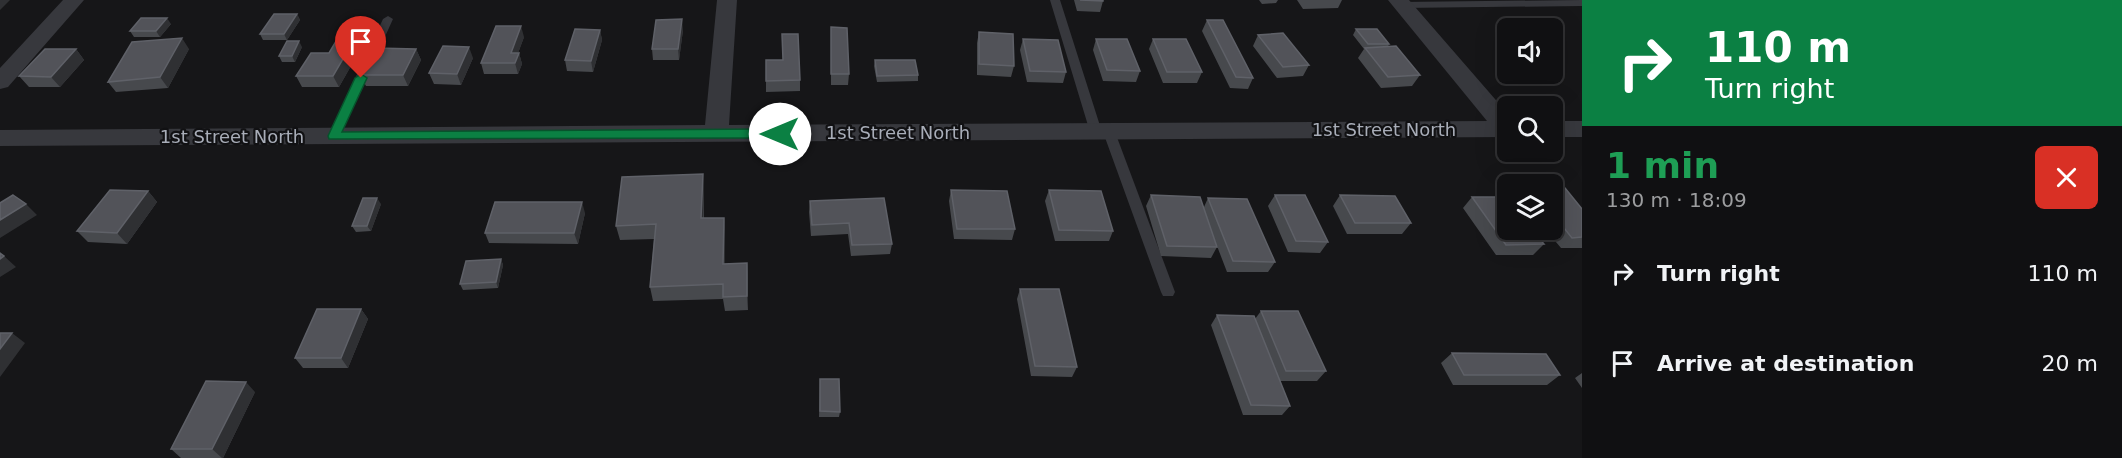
<!DOCTYPE html>
<meta charset="utf-8">
<style>
:root{--surface:#101012;--page:#1e1e20;--text:#f1f3f6;--muted:#9c9d9f;--line:#303032}
body{margin:0;font-family:"DejaVu Sans",sans-serif;background:var(--page);color:var(--text);height:100vh;display:flex;flex-direction:column;font-size:22px;white-space:nowrap}
*{box-sizing:border-box;margin:0}
p{font-size:20px;color:var(--muted)}
.icon{flex:none;width:33px;height:33px;fill:none;stroke:currentColor;stroke-width:2;stroke-linecap:round;stroke-linejoin:round}
.map{position:relative;flex:1;overflow:hidden}
.drawer{display:flex;flex-direction:column;background:var(--surface);width:540px}
.drawer>*{flex:none}
.hud{background:#0b8043;color:#fff;overflow:hidden}
.fabs{position:absolute;left:1497px;top:18px;display:grid;gap:12px}
.fabs a{display:grid;place-items:center;width:66px;height:66px;border-radius:9px;background:var(--surface);box-shadow:0 6px 24px #0002,0 0 0 2px var(--line);font-size:30px}
.pin{position:absolute;display:grid;place-items:center;width:51px;height:51px;color:#fff;margin:-62px -26px;border-radius:50% 50% 50% 0;rotate:-45deg;box-shadow:0 0 6px #0007}
.pin .icon{rotate:45deg}
.me{position:absolute;width:66px;margin:-33px;rotate:270deg;stroke-linejoin:round;filter:drop-shadow(0 0 4px #0008)}
.turn{display:flex;align-items:center;gap:21px;height:126px;padding:0 24px;font-size:27px}
.turn .icon{width:78px;height:78px;stroke-width:2.5}
.turn b{display:block;font-size:42px;line-height:51px}
.round{display:grid;place-items:center;flex:none;width:63px;height:63px;border-radius:9px;background:var(--page)}
.headline{display:flex;align-items:center;justify-content:space-between;height:102px;padding:0 24px}
h1{font-size:36px;font-weight:700;line-height:45px;color:#1e9e55}
ul{padding:0;list-style:none}
li{display:flex;align-items:center;gap:18px;height:90px;padding:0 24px}
li div{flex:1}
li b{display:block;font-size:22px}
li em{font-style:normal}
main{display:flex;flex:1;min-height:0}
.map>svg:first-child{display:block}
.lines{fill:none;stroke-linecap:round;stroke-linejoin:round}
.service{fill:#37383d;fill-rule:evenodd}
.minor{fill:#37383d;fill-rule:evenodd}
.wall{fill:#47494d}
.shaded-wall{fill:#2f3033}
.building{fill:#525359;stroke:#5f6168;stroke-width:1.5}
.route{fill:#0b8043;stroke:#07532c;stroke-width:1.5}
.labels{text-anchor:middle;stroke-width:4.5;stroke-linejoin:round;paint-order:stroke}
.street-label{font-size:18px;fill:#a8adb8;stroke:#111113}
</style>
<main>
<div class="map">
<svg width="1582" height="458" viewBox="0 0 1582 458">
<rect width="100%" height="100%" fill="#161618"/>
<g class="lines">
<path class="service" d="M1050,0H1060L1102,132L1100,135L1096,136L1090,132Z
M1582,0V6L1401,8L1396,5L1401,2Z
M388,16L393,19L340,136L334,140L330,139L328,136L383,19Z
M1109,128L1115,132L1175,292L1173,296H1163L1161,292L1103,132Z"/>
<path class="minor" d="M63,0H84L8,87L0,89V68Z
M717,0H737L729,125L1487,121L1388,0H1409L1508,114V137L0,146V130L705,125Z
M1552,121H1582V137H1552Z"/>
</g>
<path class="wall" d="M1074,0H1103V1L1100,12L1077,11Z
M1259,0H1278L1276,3L1262,4Z
M1297,0H1342L1338,8L1303,9Z
M297,14L300,20L287,40H263L260,34Z
M1207,20L1253,78L1248,89L1230,88L1202,31Z
M171,24L160,37H134L130,31Z
M831,27L849,74L848,85H831Z
M1356,29L1389,44L1388,47L1420,75L1412,86L1381,88L1358,58L1364,49L1353,35Z
M600,30L602,40L593,72L567,71L565,60Z
M683,30L679,60H653L652,49Z
M979,32L1014,66L1011,77L977,75V43Z
M369,34L339,87H302L296,76Z
M1258,35L1309,65L1303,76L1277,78L1253,46Z
M524,37L518,53H519L522,64L518,74H484L481,63Z
M1023,39L1066,72L1063,83L1027,82L1020,50Z
M1096,39L1140,71L1136,82L1103,81L1093,50Z
M1153,39L1202,72L1197,83H1163L1149,49Z
M302,47L295,62H282L279,56Z
M76,49L84,60L60,87H29L19,76Z
M189,49L168,88L116,92L108,82Z
M416,49L421,60L408,86H366L360,75Z
M473,58L461,85L434,84L429,73Z
M766,60L800,80V91L766,92Z
M875,60L918,75V81L877,82L874,66Z
M704,189V218H724L725,232V264L747,263L748,310L725,311L723,299L653,301L650,287L654,239L620,240L616,226Z
M1552,189L1582,209V248H1561L1546,230H1552Z
M951,190L1015,229L1012,240L954,239L949,201Z
M1049,190L1113,231L1109,241H1055L1045,201Z
M148,191L157,202L127,244L88,242L77,231Z
M1151,195L1204,207L1208,198L1275,262L1268,272H1227L1217,246V247L1211,258L1161,256L1146,206Z
M1275,195L1328,242L1320,253L1288,252L1268,206Z
M1340,195L1411,223L1402,234H1347L1333,206Z
M1472,197L1544,244L1533,255H1496L1463,208Z
M810,201L892,244L890,254L851,256L848,234L811,236L809,212Z
M381,204L371,231L356,232L352,226Z
M585,213L578,244L489,243L485,233Z
M501,259L503,265L498,288L463,290L460,284Z
M1020,289L1077,367L1072,377L1031,376L1017,299Z
M361,309L368,319L348,368H303L295,358Z
M1261,311L1326,371L1317,381H1280L1290,406L1282,415H1243L1211,325L1217,315L1255,319Z
M1452,353L1560,375L1547,385H1453L1441,363Z
M1582,373V388L1575,378Z
M820,379L840,412L839,417H819Z
M255,392L223,458H181L171,449Z"/>
<path class="shaded-wall" d="M0,0H10L0,10Z
M297,14L300,20L287,40L284,34Z
M167,18L171,24L160,37L156,31Z
M682,19L683,30L679,60L678,49Z
M364,23L369,34L339,87L333,76Z
M521,26L524,37L514,64L511,53Z
M600,30L602,40L593,72L591,61Z
M182,38L189,49L168,88L160,77Z
M299,41L302,47L295,62L292,56Z
M469,47L473,58L461,85L457,74Z
M76,49L84,60L60,87L51,77Z
M416,49L421,60L408,86L403,75Z
M519,53L522,64L518,74L515,63Z
M703,174L704,189L703,233L701,218Z
M148,191L157,202L127,244L117,233Z
M377,198L381,204L371,231L367,226Z
M582,202L585,213L578,244L574,233Z
M26,204L37,215L0,238V220Z
M724,218L725,232V278L723,264Z
M4,256L16,267L0,277V259Z
M501,259L503,265L498,288L496,282Z
M747,263L748,277V310L747,296Z
M361,309L368,319L348,368L341,358Z
M12,333L25,343L0,377V349Z
M246,382L255,392L223,458H222L212,449Z"/>
<path class="building" d="M1080,0H1103V1Z
M274,14H297L284,34H260Z
M141,18H167L156,31H130Z
M682,19L678,49H652L656,20Z
M1207,20H1223L1253,78L1236,77Z
M347,23H364L333,76H296L311,53H329Z
M496,26H521L511,53H519L515,63H481Z
M831,27L847,28L849,74H831Z
M575,29L600,30L591,61L565,60Z
M1356,29H1377L1389,44H1368Z
M979,32L1013,34L1014,66L979,64Z
M1283,33L1309,65L1283,67L1258,35Z
M782,34H798L800,80L766,81V60H783Z
M182,38L160,77L108,82L132,42Z
M1023,39L1058,40L1066,72L1030,71Z
M1096,39H1127L1140,71L1107,70Z
M1153,39H1186L1202,72H1167Z
M287,41H299L292,56H279Z
M443,46L469,47L457,74L429,73Z
M1396,46L1420,75L1388,77L1365,48Z
M375,48L416,49L403,75H360Z
M45,49H76L51,77L19,76Z
M875,60H915L918,75L877,76Z
M703,174L701,218H724L723,264L747,263V296L723,297V284L650,287L656,224L616,226L622,177Z
M1565,188L1582,209V237L1572,238L1552,213V189Z
M110,190L148,191L117,233L77,231Z
M951,190L1007,191L1015,229H957Z
M1049,190L1101,191L1113,231L1059,230Z
M13,195L26,204L0,220V203Z
M1151,195L1200,197L1217,247L1167,246Z
M1275,195H1305L1328,242L1296,241Z
M1340,195L1395,196L1411,223H1355Z
M1472,197H1508V230H1532L1544,244L1506,245Z
M363,198H377L367,226H352Z
M884,198L892,244L852,245L849,223L812,225L810,201Z
M1208,198L1247,199L1275,262L1233,261Z
M495,202H582L574,233H485Z
M0,253L4,256L0,259Z
M501,259L496,282L460,284L466,261Z
M1020,289H1059L1077,367L1035,366Z
M317,309H361L341,358H295Z
M1261,311H1298L1326,371H1286Z
M1217,315L1254,316L1290,406L1251,405Z
M0,333H12L0,349Z
M1452,353L1546,354L1560,375H1464Z
M820,379H839L840,412L820,411Z
M206,381L246,382L212,449H171Z"/>
<path class="route" d="M361,74L367,78L342,132L780,129L787,134L780,138L329,139L328,136L355,78Z"/>
<g class="labels">
<g class="street-label">
<text x="1384" y="136">1st Street North</text>
<text x="898" y="139">1st Street North</text>
<text x="232" y="143">1st Street North</text>
</g>
</g>
</svg>
<div class="fabs">
<a><svg class="icon" aria-label="sound" viewBox="0 0 24 24"><path d="M4 9h4l5-4v14l-5-4H4zM17 9q2 3 0 6"/></svg></a>
<a><svg class="icon" aria-label="search" viewBox="0 0 24 24"><circle cx="10" cy="10" r="6"/><path d="M15 15l6 6"/></svg></a>
<a><svg class="icon" aria-label="layers" viewBox="0 0 24 24"><path d="M12 4l9 5-9 5-9-5zM3 14l9 5 9-5"/></svg></a>
</div>
<div class="pin" style="left:361px;top:78px;background:#d93025"><svg class="icon" aria-label="arrive" viewBox="0 0 24 24"><path d="M6 21V4h12l-3 4 3 4H6"/></svg></div>
<svg class="me" style="left:780px;top:134px" viewBox="-20 -20 40 40"><circle r="19" fill="#fff"/><path d="M0-13L10 11 0 6-10 11z" fill="#0b8043"/></svg>
</div>
<section class="drawer">
<div class="hud">
<div class="turn"><svg class="icon" aria-label="right" viewBox="0 0 24 24"><path d="M7 20v-9h11M14 6l5 5-5 5"/></svg><div><b>110 m</b>Turn right</div></div>
</div>
<div class="headline"><div><h1>1 min</h1><p>130 m · 18:09</p></div><a class="round" style="background:#d93025;color:#fff"><svg class="icon" aria-label="close" viewBox="0 0 24 24"><path d="M6 6l12 12M18 6L6 18"/></svg></a></div>
<ul>
<li><svg class="icon" aria-label="right" viewBox="0 0 24 24"><path d="M7 20v-9h11M14 6l5 5-5 5"/></svg><div><b>Turn right</b></div><em>110 m</em></li>
<li><svg class="icon" aria-label="arrive" viewBox="0 0 24 24"><path d="M6 21V4h12l-3 4 3 4H6"/></svg><div><b>Arrive at destination</b></div><em>20 m</em></li>
</ul>
</section>
</main>
